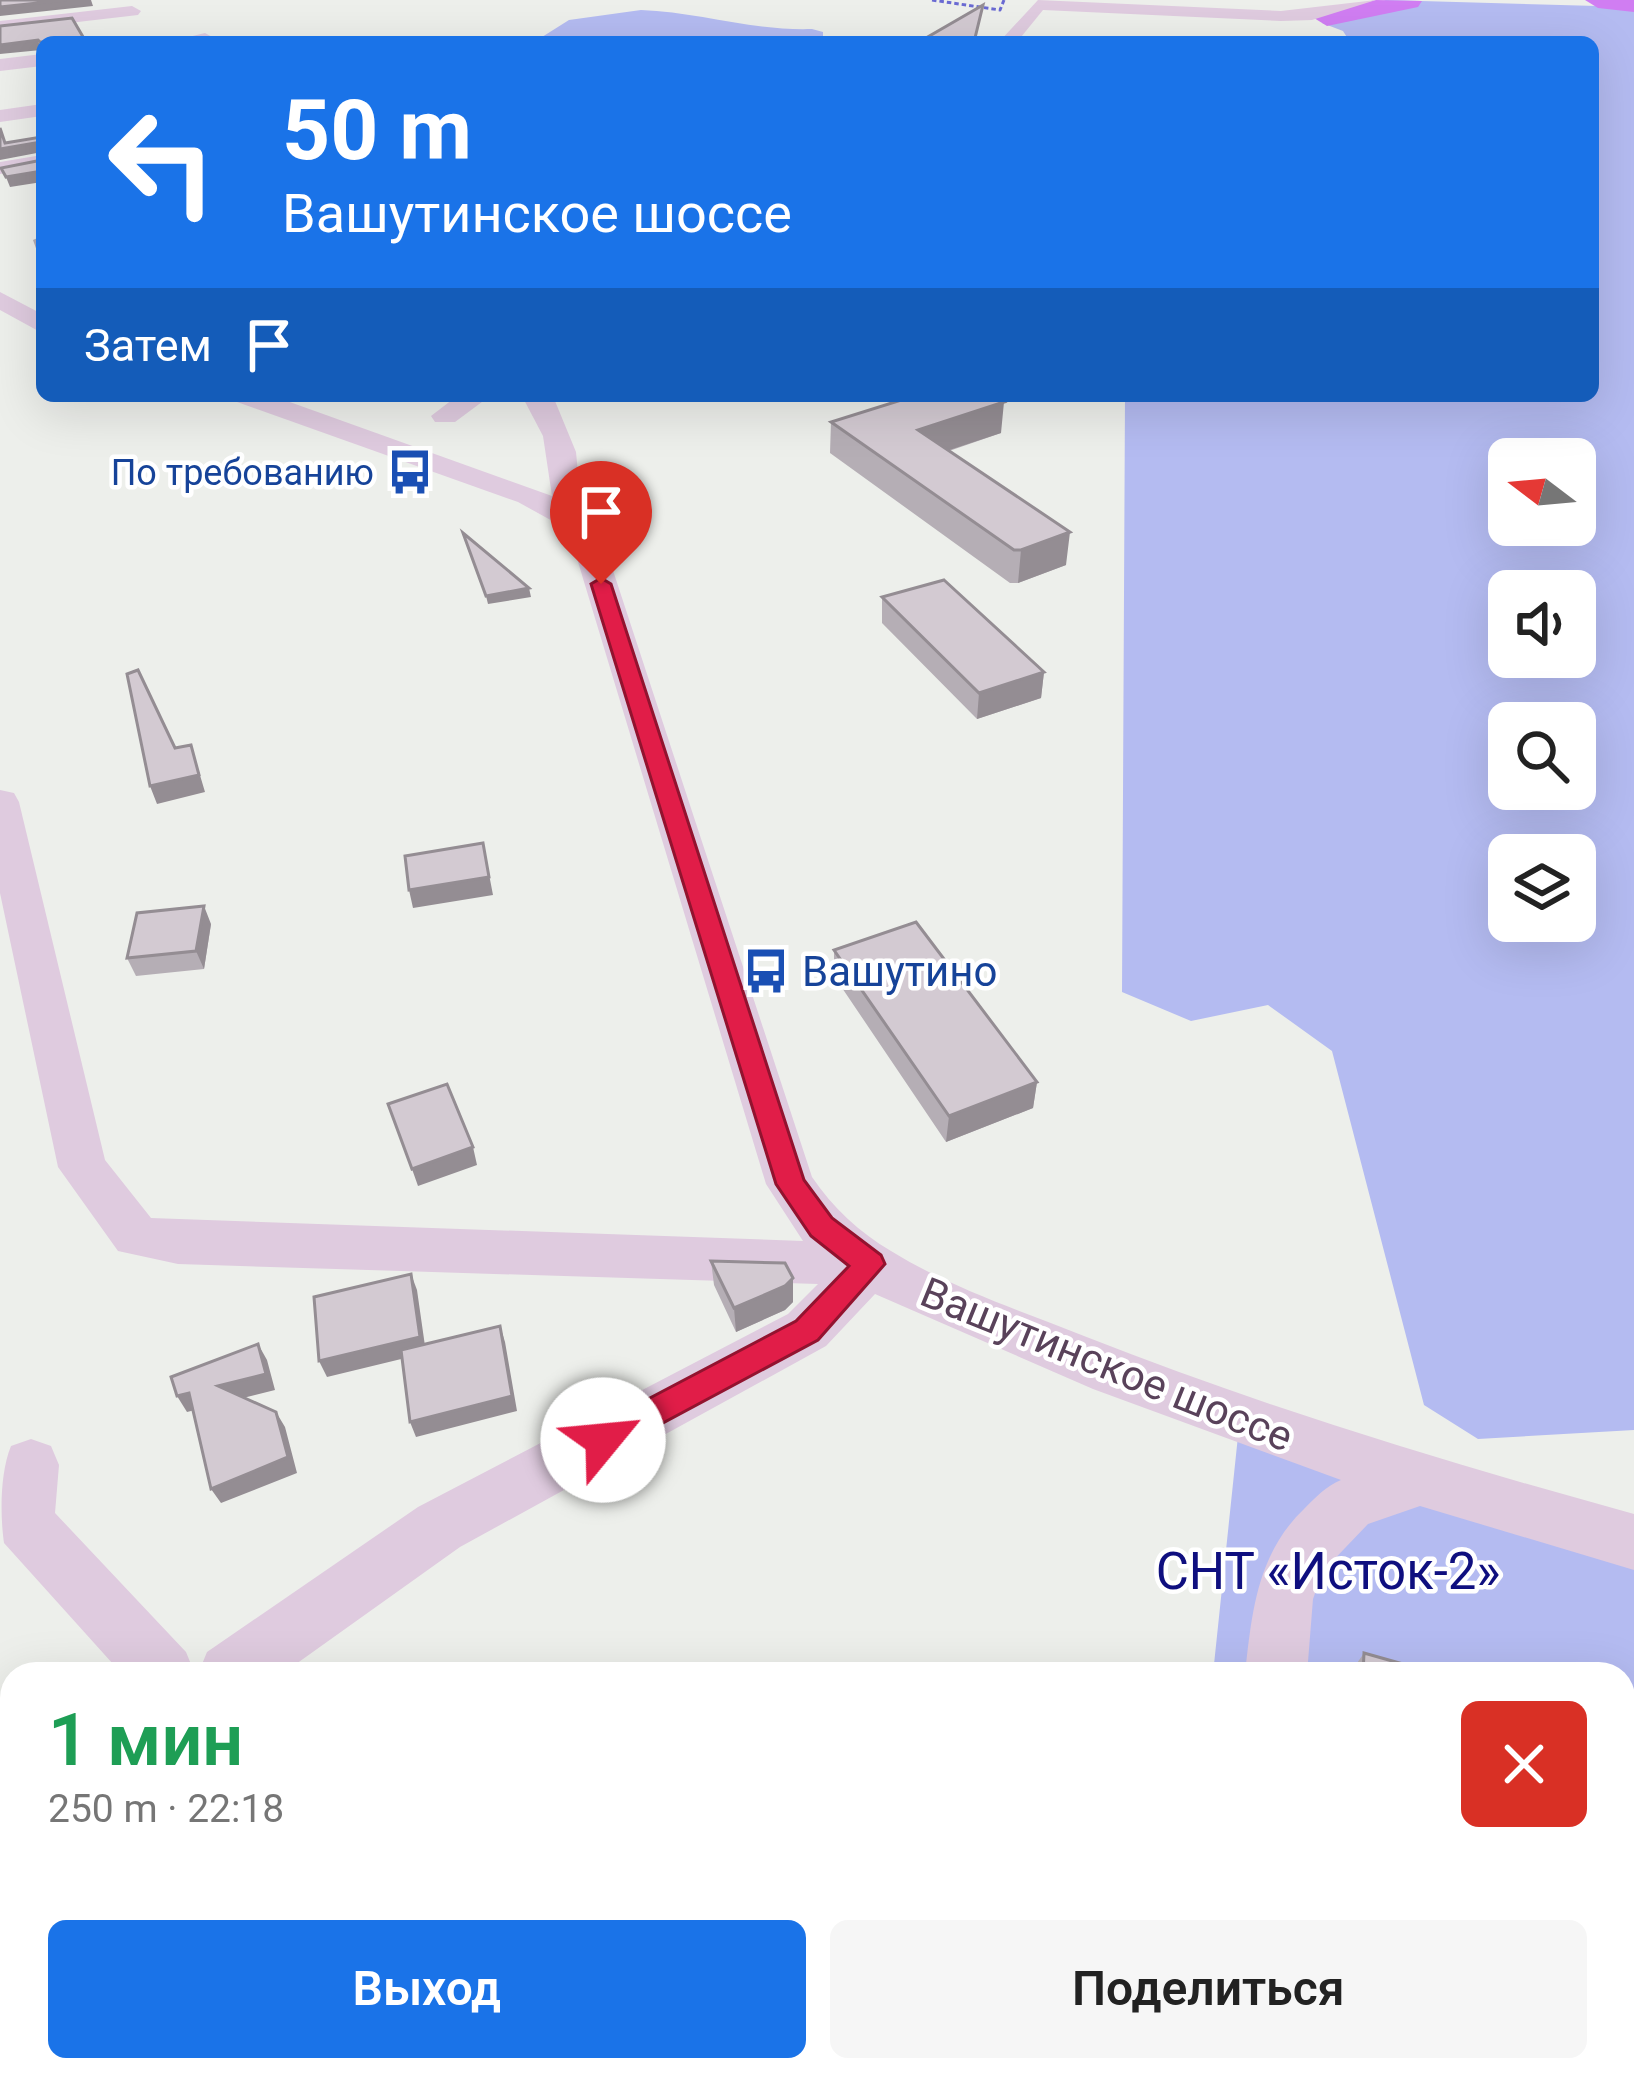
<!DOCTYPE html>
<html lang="ru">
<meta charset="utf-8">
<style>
:root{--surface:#fff;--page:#f6f6f6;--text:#222;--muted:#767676;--accent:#1a73e8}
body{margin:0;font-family:Roboto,sans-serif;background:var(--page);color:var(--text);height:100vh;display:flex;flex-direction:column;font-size:45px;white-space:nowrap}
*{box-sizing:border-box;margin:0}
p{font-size:39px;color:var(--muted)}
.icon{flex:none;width:66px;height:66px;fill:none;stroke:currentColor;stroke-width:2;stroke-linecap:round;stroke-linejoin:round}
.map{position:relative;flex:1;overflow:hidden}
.details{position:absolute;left:0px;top:1662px;width:1635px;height:420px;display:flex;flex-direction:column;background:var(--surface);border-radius:36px 36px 0 0;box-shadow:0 12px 48px #0002}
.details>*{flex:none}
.guide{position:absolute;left:36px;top:36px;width:1563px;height:366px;border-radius:18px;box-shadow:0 12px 48px #0002;background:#1a73e8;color:#fff;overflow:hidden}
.needle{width:78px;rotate:286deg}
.tools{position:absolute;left:1488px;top:438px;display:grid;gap:24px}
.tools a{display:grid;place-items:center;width:108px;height:108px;border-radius:18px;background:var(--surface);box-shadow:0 12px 48px #0002;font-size:60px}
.pin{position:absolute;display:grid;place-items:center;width:102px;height:102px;color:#fff;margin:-123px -51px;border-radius:50% 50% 50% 0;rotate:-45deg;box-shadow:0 0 12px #0007}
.pin .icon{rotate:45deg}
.me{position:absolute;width:132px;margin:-66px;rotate:62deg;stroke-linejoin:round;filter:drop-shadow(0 0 9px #0008)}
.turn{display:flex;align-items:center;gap:42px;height:252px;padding:0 48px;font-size:54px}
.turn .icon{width:156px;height:156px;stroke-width:2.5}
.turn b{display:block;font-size:84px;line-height:102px}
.then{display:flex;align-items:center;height:114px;padding:0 48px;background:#0003;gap:24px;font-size:45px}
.round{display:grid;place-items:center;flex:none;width:126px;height:126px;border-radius:18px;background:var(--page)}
.summary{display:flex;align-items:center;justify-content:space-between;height:204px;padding:0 48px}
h1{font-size:72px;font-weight:600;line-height:90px;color:#1e9e55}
.button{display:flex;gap:24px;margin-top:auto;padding:24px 48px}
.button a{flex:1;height:138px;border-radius:18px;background:var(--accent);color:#fff;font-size:48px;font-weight:600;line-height:138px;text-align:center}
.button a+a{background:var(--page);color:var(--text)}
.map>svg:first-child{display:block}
.green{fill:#b4bbf1;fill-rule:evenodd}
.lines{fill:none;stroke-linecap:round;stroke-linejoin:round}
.river{fill:#d07df2;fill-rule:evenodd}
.path{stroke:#6a6ad2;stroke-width:3;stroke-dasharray:4.5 3;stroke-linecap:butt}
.minor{fill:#dfcbdf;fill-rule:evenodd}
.wall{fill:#b5aeb5}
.shaded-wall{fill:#948d93}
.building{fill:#d3cad2;stroke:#948d93;stroke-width:3}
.route{fill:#e11d48;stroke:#92132f;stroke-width:3}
.labels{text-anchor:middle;stroke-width:9;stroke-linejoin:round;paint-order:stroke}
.far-transit-label{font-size:36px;fill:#164399;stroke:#fff;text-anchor:end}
.transit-label{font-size:42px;fill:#164399;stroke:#fff;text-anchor:start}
.street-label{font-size:42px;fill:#59425a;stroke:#fff}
.near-park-label{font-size:51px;fill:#0f0f7f;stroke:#fff}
</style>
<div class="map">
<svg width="1634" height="2082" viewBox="0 0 1634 2082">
<rect width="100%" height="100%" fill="#edefeb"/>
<path class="green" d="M1386,0L1634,7V1430L1478,1439L1424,1405L1332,1051L1268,1005L1191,1021L1122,992L1125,396H1593V42H1350L1343,31L1322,23L1327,18L1346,16ZM1509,459H1575V525H1509ZM1509,591H1575V657H1509ZM1509,723H1575V789H1509ZM1509,855H1575V921H1509Z
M641,10C699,12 752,31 812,29L823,32V41L554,42L542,37L569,20Z
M1238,1436L1634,1552V2082H1171L1172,2070H1623V1674H1213Z"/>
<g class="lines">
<path class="river" d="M1376,0L1422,1L1418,7L1327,26L1314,18L1318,12Z
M1585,0H1634V12L1598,8Z"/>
<path class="path" d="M932,0L1000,10L1004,0"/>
<path class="minor" d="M1038,0L1281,11L1376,0L1312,20L1281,21L1043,10L1017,42H999Z
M132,6L141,11L138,15L0,31V21Z
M205,33L214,38L211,42H168Z
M42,54V66L0,71V59Z
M42,104V116L0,122V110Z
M42,155V167L0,174V162Z
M0,292L42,314V333L0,310Z
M233,396H273L552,496L543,436L522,396H550L555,401L576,452L582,515L603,540L812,1177C833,1208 859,1232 891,1251C951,1288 1019,1310 1084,1336C1264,1407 1448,1463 1634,1514V1570L1420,1506L1368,1524L1323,1571L1313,1599L1307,1674H1245C1252,1612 1257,1554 1304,1509C1316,1497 1326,1486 1341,1480L1093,1389L875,1294L826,1346L460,1547L282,1674H198L207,1652L418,1507L788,1314L818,1284L178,1264L118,1251L58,1167L0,893V790L14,793L19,802L105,1160L151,1218L803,1241L766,1184L572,542L556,523L518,502L237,402Z
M457,396H490L455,422H435L431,416Z
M31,1439L51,1446L59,1465L55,1513L186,1652L195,1674H122L4,1543C0,1515 0,1473 11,1446Z
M12,1823V1895L0,1900V1827Z
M393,2070H477L482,2082H398Z
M1205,2070H1277V2082H1203Z"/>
</g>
<path class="wall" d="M42,236V255L38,254L33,240Z
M831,422L1001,433L949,451L1066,565L1018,583H1010L830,453Z
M882,597L1044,672L1041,698L977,719L882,623Z
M211,924L204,969L136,976L127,958Z
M834,950L1037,1082L1033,1108L946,1142L834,976Z
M711,1261L793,1278V1302L785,1310L736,1332L714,1285Z
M1364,1653L1417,1674H1354L1355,1666Z
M1438,2070H1517V2081L1471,2082Z"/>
<path class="shaded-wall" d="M66,0H91L93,6L0,16V7Z
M38,40L41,50L0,54V45Z
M41,142L42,152L0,160V149Z
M42,171V182L10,187L6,177Z
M1004,402L1001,433L916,461L918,430Z
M1070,532L1066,565L1018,583L1021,550Z
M529,588L531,597L488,604L486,596Z
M1044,672L1041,698L977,719L979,693Z
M191,745L205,792L157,804L150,786Z
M483,843L493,895L413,908L409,890Z
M204,906L211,924L204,969L196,951Z
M1037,1082L1033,1108L946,1142L949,1116Z
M473,1147L477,1165L418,1186L412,1169Z
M411,1274L417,1290L426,1353L327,1377L319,1361Z
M793,1278V1302L785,1310L736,1332L734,1308Z
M500,1326L505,1342L517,1411L416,1437L410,1422Z
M258,1344L267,1360L275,1390L227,1402L218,1386Z
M189,1393L199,1409L187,1412L177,1396Z
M276,1412L285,1427L297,1473L221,1503L211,1489Z
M29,2070H48L44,2082H25Z"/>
<path class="building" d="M0,0H66L0,7Z
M983,5L974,42H919Z
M72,18L86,42H42V44L38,40L0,45V26Z
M0,128L5,143L41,137L42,138V171L6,177L1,168L42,160L41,142L0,149Z
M914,396H994L1004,402L918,430L1070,532L1021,550H1014L831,422Z
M463,533L529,588L486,596Z
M944,580L1044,672L979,693L882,597Z
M138,670L175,748L191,745L199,775L150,786L127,674Z
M483,843L489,877L409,890L405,856Z
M204,906L196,951L127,958L137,913Z
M916,922L1037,1082L949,1116L834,950Z
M447,1084L473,1147L412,1169L388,1104Z
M711,1261L785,1263L793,1278L785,1286L734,1308Z
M411,1274L420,1337L319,1361L314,1297Z
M500,1326L512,1396L410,1422L401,1350Z
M258,1344L266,1374L218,1386L276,1412L288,1457L211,1489L189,1393L177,1396L171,1377Z
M1364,1653L1417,1668V1674H1363Z
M0,2010L12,2011V2070H29L25,2082H0Z
M1486,2070H1517V2081Z"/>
<path class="route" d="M601,578L611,584L804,1180L832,1218L881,1255L885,1264L818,1340L603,1455L591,1451L586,1440L591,1429L796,1321L849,1266L811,1236L776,1184L591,584Z"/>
<defs>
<g id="bus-bare" transform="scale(3.6)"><path d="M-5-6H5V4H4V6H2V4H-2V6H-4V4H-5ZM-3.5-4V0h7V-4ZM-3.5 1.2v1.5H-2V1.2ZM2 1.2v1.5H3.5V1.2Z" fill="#1a4fb4" stroke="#fff" stroke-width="2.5" paint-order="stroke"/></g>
</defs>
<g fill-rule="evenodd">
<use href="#bus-bare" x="410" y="472"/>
<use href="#bus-bare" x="766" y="971"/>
</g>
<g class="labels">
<g class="far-transit-label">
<text x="374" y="485">По требованию</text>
</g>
<g class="transit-label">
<text x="802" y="986">Вашутино</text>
</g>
<g class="street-label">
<text transform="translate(1107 1364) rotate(22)" y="15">Вашутинское шоссе</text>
</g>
<g class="near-park-label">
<text x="1328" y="1589">СНТ «Исток-2»</text>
</g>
</g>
</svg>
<div class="tools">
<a><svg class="needle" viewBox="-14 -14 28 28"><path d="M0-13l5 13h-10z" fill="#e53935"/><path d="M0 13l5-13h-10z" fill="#767676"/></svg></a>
<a><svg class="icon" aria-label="sound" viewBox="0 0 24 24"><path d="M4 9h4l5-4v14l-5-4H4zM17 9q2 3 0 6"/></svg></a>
<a><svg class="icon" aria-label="search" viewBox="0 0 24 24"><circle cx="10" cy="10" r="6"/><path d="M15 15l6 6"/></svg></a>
<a><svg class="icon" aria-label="layers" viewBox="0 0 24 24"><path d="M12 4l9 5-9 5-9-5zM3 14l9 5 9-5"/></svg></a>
</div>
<div class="pin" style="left:601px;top:584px;background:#d93025"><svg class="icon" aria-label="arrive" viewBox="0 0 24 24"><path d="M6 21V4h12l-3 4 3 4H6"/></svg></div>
<svg class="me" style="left:603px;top:1440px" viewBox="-20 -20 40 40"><circle r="19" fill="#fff"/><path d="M0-13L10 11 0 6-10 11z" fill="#e11d48"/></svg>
<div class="guide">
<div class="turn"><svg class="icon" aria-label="left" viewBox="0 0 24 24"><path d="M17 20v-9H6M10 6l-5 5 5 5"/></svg><div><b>50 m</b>Вашутинское шоссе</div></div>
<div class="then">Затем<svg class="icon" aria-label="arrive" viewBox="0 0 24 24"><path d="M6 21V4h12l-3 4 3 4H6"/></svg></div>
</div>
<section class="details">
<div class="summary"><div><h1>1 мин</h1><p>250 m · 22:18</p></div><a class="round" style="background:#d93025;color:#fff"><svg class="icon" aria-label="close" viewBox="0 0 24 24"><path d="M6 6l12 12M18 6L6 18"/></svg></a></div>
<div class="button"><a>Выход</a><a>Поделиться</a></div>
</section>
</div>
